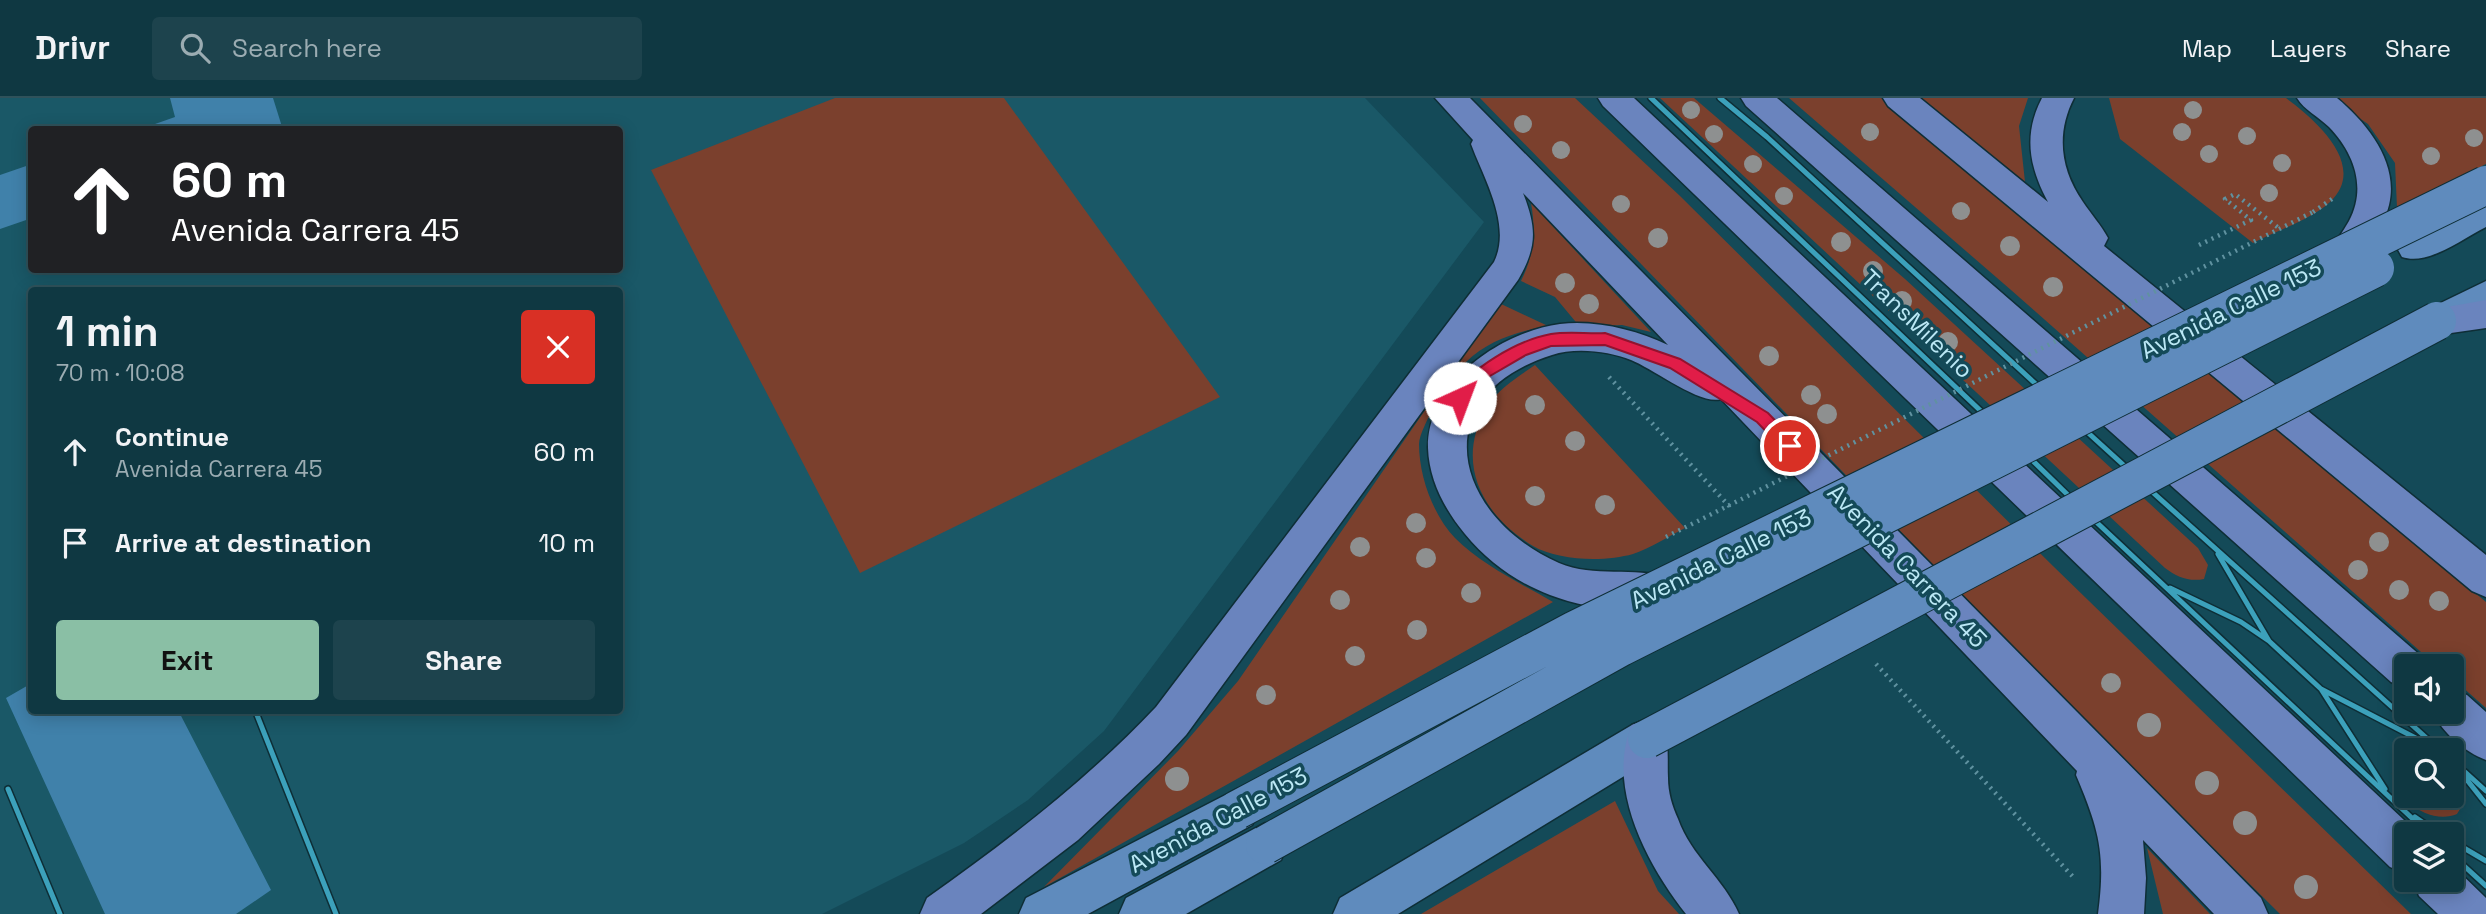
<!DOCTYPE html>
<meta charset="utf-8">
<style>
:root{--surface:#0f3842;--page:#1d434d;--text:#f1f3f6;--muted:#9bacb2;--line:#2f525b;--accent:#8abfa5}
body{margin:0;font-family:"Space Grotesk",sans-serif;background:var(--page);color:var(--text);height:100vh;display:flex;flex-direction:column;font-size:26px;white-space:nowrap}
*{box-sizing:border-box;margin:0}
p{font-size:23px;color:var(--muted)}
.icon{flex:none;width:38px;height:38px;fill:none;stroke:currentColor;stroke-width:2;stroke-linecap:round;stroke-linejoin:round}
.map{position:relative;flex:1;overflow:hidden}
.drawer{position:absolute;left:28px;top:189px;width:595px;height:427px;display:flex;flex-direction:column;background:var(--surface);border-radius:7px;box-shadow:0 4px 18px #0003,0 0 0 2px var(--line)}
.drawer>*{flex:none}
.top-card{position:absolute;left:28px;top:28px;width:595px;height:147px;border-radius:7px;box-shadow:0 4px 18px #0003,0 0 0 2px var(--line);background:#202124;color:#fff;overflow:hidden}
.fabs{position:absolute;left:2394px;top:556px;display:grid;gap:14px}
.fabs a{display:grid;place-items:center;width:70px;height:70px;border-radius:7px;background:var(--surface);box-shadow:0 4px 18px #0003,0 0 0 2px var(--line);font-size:35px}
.pin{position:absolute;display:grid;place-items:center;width:60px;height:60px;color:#fff;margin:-30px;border:4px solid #fff;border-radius:50%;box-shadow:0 2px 7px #0007}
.me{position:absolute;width:77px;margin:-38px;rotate:43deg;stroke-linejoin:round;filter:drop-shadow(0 0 5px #0008)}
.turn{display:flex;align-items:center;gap:24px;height:147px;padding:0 28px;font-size:32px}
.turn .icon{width:91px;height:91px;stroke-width:2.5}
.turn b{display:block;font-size:49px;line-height:60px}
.round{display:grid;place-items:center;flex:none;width:74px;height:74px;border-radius:7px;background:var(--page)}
.overview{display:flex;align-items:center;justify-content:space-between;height:119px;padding:0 28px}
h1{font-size:42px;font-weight:800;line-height:52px}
.cta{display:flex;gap:14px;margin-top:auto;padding:14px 28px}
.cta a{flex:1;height:80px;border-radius:7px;background:var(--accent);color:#111;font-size:28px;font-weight:800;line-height:80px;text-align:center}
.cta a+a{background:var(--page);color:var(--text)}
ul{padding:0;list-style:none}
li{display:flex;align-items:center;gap:21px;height:91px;padding:0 28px}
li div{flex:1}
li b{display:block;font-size:26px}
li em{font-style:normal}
header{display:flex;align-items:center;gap:42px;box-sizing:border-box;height:98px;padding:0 35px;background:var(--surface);border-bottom:2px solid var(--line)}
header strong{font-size:33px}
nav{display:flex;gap:38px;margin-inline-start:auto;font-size:24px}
.search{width:490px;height:63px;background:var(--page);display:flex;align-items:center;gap:18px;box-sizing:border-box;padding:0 24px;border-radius:7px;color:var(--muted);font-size:26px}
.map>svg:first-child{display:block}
.built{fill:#1a5867;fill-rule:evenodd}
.green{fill:#7b402d}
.building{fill:#4081aa}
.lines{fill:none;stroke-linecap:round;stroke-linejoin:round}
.service-casing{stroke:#0e2e36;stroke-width:8}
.primary-casing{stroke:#0e2e36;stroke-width:3}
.trunk-casing{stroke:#0e2e36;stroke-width:3}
.path{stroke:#6092a0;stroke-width:4.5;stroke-dasharray:2 5;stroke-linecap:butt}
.service{stroke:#3ca1bb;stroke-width:5}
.primary{fill:#5f8bbd;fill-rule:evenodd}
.trunk{fill:#6a84be;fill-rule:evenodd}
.primary-bridge-casing{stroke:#0e2e36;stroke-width:40;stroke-linecap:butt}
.path-bridge{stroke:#6092a0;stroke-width:4.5;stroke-dasharray:2 5;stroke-linecap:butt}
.primary-bridge{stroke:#5f8bbd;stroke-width:38}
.tree{fill:#8e9090}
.route{fill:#e11d48;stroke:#92132f;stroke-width:2}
.labels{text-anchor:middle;stroke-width:7;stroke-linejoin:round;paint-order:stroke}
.street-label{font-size:24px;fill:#bbe8f5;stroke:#144a58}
</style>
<header>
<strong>Drivr</strong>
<div class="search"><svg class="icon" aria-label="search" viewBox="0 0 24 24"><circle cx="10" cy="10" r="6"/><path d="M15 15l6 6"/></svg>Search here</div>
<nav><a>Map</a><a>Layers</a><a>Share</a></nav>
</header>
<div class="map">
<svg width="2486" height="816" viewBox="0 0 2486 816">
<rect width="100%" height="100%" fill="#144a58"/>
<path class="built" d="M0,0H1365L1484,124L1104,633L1028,702L964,745L822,816H0ZM32,32H620V172H32ZM32,192H620V612H32Z"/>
<path class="green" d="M835,0H1004L1220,299L860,475L651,72Z
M1480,0H1575L1679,97L2053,468L2411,816H2280L2070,608Z
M1660,0H1694L1905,181L2198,450L2208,467L2204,481C2189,484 2177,479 2165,470Z
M1789,0H1883L2486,504V610L2452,580V569H2438L2011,192Z
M1921,0H2028L2019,28L2025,84Z
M2109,0H2286C2314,21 2369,67 2330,104C2312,121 2276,133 2253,145L2120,41Z
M2329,0H2486V66L2397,110L2395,65L2368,26Z
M1531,105L1651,234L1622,227L1580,229L1555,199L1521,183C1534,157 1536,133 1531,105Z
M1499,205L1548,228C1519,233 1488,242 1466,264C1452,277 1420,328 1419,346C1419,378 1433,417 1455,440C1482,467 1520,485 1553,504L1044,789L1178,653L1238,583Z
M1535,267L1685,430C1669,438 1651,450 1633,456C1605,464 1559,463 1533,448C1482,417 1454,365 1487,309C1498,291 1518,279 1535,267Z
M2406,658V698H2452V676C2463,688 2467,702 2457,716C2420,732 2366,674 2406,658Z
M1615,703L1658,793L1679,816H1421Z
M2147,750L2210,816H2163Z"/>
<path class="building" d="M170,0H273L283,32H138L175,19Z
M32,66V120L0,131V77Z
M32,585V612H178L271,792L236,816H105L6,600Z"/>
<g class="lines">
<g class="service-casing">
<path id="service" d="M1651,0L1984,316
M1720,0L1767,39L2039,289
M2085,332L2129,372
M2029,359L2072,401
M2149,391L2441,653
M2092,420L2430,737
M2170,490L2241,524L2269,543L2218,456
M2269,543L2321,591
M255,612L336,816
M2452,663L2486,706
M2465,674L2486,693
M8,691L60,816
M2385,691L2321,591L2433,649
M2415,719L2441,737
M2452,743L2486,763
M2452,757L2486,788"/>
</g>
<g class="primary-casing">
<path id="primary" d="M2486,101V129C2462,141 2428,168 2402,159L2397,150L2402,141Z
M2486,183V213L2437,237L2424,233L2419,223L2424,213Z
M1647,621L1662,627L1668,641L1662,655L1398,816H1333L1340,800L1632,627Z
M1237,691L1252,697L1259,712L1252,727L1088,816H1019L1026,800Z
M1265,725L1281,732L1287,747L1281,762L1186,816H1119L1126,800Z"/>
</g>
<g class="trunk-casing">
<path id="trunk" d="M1435,0H1470L2261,800L2268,816H2214L2143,742L2146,780L2144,816H2098C2106,756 2099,731 2076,677L2077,673L1721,301C1701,308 1652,270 1631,262C1609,253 1575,249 1552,257C1423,298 1453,418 1559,465C1594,480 1634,468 1669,480L1675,493L1669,506C1634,518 1584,510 1550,497C1516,484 1488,464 1465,436C1445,412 1429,382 1428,350C1427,284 1501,234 1560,226C1598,222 1635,232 1668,247L1523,95C1537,131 1537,149 1518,182L1186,637L1159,666L1078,742L981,816H920L927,800C1009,742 1087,682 1156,609L1494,164C1512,127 1484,81 1471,46L1473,42Z
M1598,0H1634L2420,737H2406V776L2390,769L1603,8Z
M1741,0H1777L2421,558L2426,569H2406V590L2391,584L1746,8Z
M1883,0H1920L2048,104C2029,69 2023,36 2042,0H2074C2056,35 2060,71 2083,104C2091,116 2101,127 2108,140L2104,148L2486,457V499L2472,493L1888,8Z
M2297,0H2337C2368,26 2399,65 2389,107C2384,128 2370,147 2358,164L2346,168L2334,164L2329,155C2335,144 2343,134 2349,123C2367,89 2354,55 2329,29C2319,19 2304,12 2297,0Z
M2486,202V230L2437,237L2424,233L2419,223L2424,213Z
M2452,592L2467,597L2486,614V662C2465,654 2442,635 2433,614H2452Z
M1647,621L1662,627C1670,645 1667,660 1668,680C1668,694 1672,708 1678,721C1691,758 1724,781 1739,816H1686C1648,768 1605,689 1632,627Z
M2452,767L2486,800V816H2438L2419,798L2413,782H2452Z"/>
</g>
<path class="path" d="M2313,114L2332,101
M2199,147L2251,122L2225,101L2235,96L2280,131
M1609,279L1732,411
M1876,566L2075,781"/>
<use href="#service" class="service"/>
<use href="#primary" class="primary"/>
<use href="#trunk" class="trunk"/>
<g class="primary-bridge-casing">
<path id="primary-bridge" d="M1647,641L2437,223
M1237,712L1575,532L2486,87
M1265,747L1621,549L2375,170"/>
</g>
<path class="path-bridge" d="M1666,439L2313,114"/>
<use href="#primary-bridge" class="primary-bridge"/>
</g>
<g class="tree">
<circle cx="1691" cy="12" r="9"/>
<circle cx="2193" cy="12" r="9"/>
<circle cx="1523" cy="26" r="9"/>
<circle cx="1870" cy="34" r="9"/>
<circle cx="2182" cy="34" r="9"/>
<circle cx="1714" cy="36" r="9"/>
<circle cx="2247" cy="38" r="9"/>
<circle cx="2474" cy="40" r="9"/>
<circle cx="1561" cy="52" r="9"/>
<circle cx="2209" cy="56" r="9"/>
<circle cx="2431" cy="58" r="9"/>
<circle cx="2282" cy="65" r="9"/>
<circle cx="1753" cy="66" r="9"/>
<circle cx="2269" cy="95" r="9"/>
<circle cx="1784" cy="98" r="9"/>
<circle cx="1621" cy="106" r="9"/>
<circle cx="1961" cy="113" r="9"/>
<circle cx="1658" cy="140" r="10"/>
<circle cx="1841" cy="144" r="10"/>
<circle cx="2010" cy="148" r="10"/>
<circle cx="1873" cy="173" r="10"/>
<circle cx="1565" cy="185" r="10"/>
<circle cx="2053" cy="189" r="10"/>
<circle cx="1902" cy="203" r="10"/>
<circle cx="1589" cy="206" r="10"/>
<circle cx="1948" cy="244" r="10"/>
<circle cx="1769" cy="258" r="10"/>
<circle cx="1811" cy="297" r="10"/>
<circle cx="1535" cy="307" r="10"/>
<circle cx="1827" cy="316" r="10"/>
<circle cx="1575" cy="343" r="10"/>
<circle cx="1535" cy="398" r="10"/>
<circle cx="1605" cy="407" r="10"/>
<circle cx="1416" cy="425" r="10"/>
<circle cx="2379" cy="444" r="10"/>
<circle cx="1360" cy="449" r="10"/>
<circle cx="1426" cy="460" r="10"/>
<circle cx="2358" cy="472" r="10"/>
<circle cx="2399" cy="492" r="10"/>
<circle cx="1471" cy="495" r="10"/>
<circle cx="1340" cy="502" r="10"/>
<circle cx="2439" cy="503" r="10"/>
<circle cx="1417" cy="532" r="10"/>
<circle cx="1355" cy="558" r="10"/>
<circle cx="2111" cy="585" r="10"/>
<circle cx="1266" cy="597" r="10"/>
<circle cx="2149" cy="627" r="12"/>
<circle cx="1177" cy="681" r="12"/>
<circle cx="2207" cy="685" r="12"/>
<circle cx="2245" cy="725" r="12"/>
<circle cx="2306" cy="789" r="12"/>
</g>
<path class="route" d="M1605,235L1680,261L1768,315L1795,343L1797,348L1795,352H1784L1757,324L1670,270L1605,247L1551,248L1526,257L1490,278L1465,305H1454L1452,300C1468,271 1518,242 1551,236C1568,233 1588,236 1605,235Z"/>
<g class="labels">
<g class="street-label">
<text transform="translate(2231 211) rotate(-26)" y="8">Avenida Calle 153</text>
<text transform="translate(1917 226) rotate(44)" y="8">TransMilenio</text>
<text transform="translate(1721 461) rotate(-26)" y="8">Avenida Calle 153</text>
<text transform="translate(1907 468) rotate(46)" y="8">Avenida Carrera 45</text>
<text transform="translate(1218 722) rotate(-28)" y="8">Avenida Calle 153</text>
</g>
</g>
</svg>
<div class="fabs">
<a><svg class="icon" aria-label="sound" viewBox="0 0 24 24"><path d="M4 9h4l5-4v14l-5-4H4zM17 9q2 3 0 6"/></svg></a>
<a><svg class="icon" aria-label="search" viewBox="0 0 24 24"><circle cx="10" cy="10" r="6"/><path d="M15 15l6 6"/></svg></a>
<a><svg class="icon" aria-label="layers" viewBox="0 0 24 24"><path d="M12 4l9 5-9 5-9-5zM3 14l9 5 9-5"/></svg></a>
</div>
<div class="pin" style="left:1790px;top:348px;background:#d93025"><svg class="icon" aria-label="arrive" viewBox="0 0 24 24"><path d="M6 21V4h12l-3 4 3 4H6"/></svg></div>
<svg class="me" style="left:1460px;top:300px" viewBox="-20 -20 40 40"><circle r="19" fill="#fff"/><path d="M0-13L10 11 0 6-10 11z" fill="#e11d48"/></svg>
<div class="top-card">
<div class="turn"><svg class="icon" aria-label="ahead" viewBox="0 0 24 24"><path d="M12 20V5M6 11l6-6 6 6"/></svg><div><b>60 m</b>Avenida Carrera 45</div></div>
</div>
<section class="drawer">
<div class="overview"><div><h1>1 min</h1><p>70 m · 10:08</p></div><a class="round" style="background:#d93025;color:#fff"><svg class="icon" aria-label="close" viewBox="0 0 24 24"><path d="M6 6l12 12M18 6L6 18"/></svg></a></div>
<ul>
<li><svg class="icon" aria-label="ahead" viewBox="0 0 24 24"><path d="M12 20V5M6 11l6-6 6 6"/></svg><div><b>Continue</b><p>Avenida Carrera 45</p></div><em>60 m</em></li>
<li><svg class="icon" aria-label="arrive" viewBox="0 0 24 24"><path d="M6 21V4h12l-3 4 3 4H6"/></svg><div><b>Arrive at destination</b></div><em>10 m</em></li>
</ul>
<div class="cta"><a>Exit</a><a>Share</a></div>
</section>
</div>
